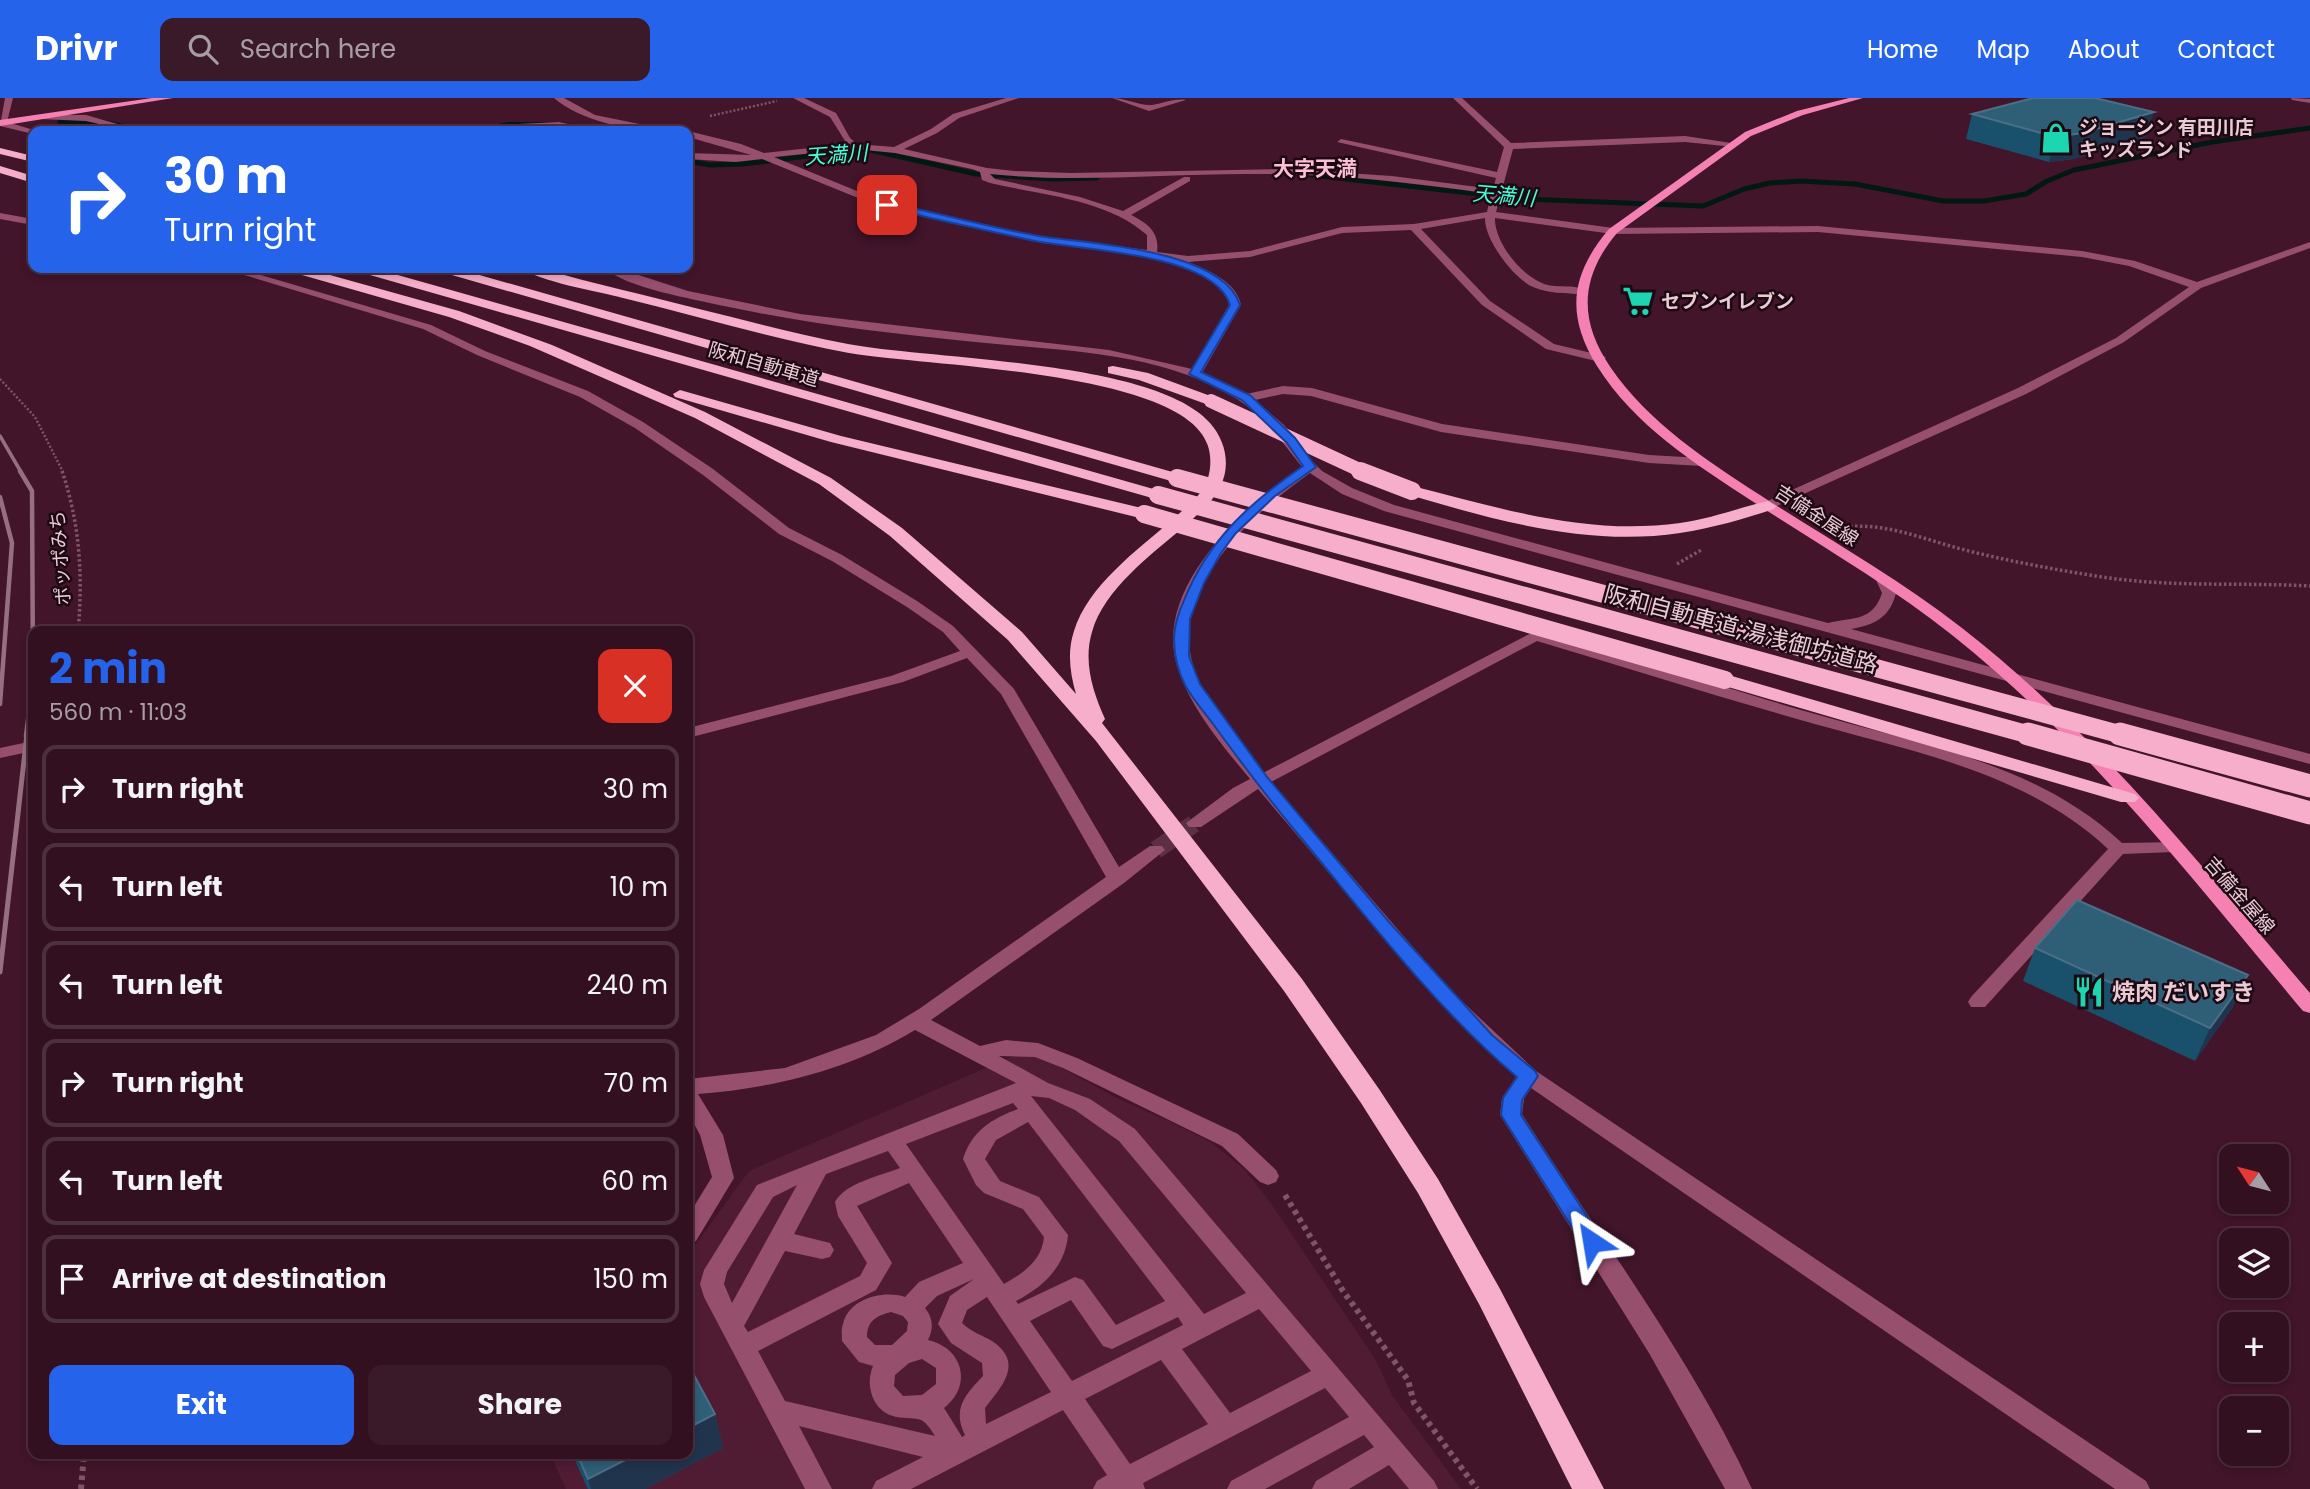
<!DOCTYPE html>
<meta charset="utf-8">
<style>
:root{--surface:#321020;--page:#3a1929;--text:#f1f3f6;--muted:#a89da5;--line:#4d303e;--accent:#2563eb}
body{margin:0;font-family:Poppins,"Noto Sans JP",sans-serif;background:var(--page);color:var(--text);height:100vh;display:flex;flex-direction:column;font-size:26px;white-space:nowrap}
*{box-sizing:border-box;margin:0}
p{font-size:23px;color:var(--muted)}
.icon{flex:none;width:38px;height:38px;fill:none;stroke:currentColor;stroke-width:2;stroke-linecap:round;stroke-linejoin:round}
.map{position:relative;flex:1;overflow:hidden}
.drawer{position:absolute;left:28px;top:528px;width:665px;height:833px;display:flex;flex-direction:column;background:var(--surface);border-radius:14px;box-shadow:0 4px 10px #0003,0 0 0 2px var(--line)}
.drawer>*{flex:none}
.guide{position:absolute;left:28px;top:28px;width:665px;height:147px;border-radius:14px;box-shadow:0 4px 10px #0003,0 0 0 2px var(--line);background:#2563eb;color:#fff;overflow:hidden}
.needle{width:46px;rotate:306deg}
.tools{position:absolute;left:2219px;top:1046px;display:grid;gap:14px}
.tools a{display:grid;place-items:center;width:70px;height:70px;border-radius:14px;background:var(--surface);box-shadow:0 4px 10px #0003,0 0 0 2px var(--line);font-size:35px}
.pin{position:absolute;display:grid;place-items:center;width:60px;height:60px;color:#fff;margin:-30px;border-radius:14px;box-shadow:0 4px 10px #0006}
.me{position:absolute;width:77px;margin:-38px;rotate:327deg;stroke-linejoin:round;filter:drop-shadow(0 0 5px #0008)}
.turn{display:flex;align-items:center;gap:24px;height:147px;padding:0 21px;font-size:32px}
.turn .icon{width:91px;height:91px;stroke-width:2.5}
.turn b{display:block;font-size:49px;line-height:60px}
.round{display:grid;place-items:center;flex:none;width:74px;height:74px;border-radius:14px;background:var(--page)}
.headline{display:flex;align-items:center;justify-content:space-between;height:119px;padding:0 21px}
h1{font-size:42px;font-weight:700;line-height:52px;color:var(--accent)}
.primary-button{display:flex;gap:14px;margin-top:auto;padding:14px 21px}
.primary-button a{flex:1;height:80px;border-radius:14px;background:var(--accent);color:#fff;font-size:28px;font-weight:700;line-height:80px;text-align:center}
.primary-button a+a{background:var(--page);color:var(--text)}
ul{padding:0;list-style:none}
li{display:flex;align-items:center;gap:21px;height:88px;margin:0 14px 10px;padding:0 7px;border:4px solid var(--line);border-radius:14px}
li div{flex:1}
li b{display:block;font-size:26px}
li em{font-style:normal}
header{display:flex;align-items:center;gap:42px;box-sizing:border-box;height:98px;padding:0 35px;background:var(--accent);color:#fff}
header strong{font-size:33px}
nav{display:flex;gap:38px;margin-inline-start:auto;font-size:24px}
.search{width:490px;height:63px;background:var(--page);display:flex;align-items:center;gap:18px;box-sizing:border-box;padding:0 24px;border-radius:14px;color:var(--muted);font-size:26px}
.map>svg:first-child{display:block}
.built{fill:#501c34}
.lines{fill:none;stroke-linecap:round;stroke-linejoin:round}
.stream{stroke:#021913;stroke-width:5}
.river{fill:#021913;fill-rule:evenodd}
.minor-tunnel{stroke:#5b3044;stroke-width:18;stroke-dasharray:18 10;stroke-linecap:butt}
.path-far2{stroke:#7e5667;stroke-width:2.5;stroke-dasharray:2 2;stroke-linecap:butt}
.path-far1{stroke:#7e5667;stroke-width:3.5;stroke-dasharray:2.5 2.5;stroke-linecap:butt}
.path{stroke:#7e5667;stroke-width:6;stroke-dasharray:4.5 4.5;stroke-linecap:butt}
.minor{fill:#974f6e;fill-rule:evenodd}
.major{fill:#f580b2;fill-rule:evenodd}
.highway{fill:#f6aeca;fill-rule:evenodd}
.rail-far2{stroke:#967080;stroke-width:3.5}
.rail-far1{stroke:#967080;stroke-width:4.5}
.rail{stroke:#967080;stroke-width:5}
.highway-bridge-far2{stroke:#f6aeca;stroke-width:14}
.highway-bridge-far1{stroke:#f6aeca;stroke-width:18}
.highway-bridge{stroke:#f6aeca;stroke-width:23}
.wall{fill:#19516c}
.shaded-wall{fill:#20344d}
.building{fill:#2f5e77;stroke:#4c6f86;stroke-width:2}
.route{fill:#2563eb;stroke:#184099;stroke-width:2}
.labels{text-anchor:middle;stroke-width:5;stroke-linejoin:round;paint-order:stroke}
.far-poi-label{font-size:19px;font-weight:bold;fill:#e9cad5;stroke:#1d0912;text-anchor:start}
.far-street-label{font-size:19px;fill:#e9cad5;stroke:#1d0912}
.far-water-label{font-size:21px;font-style:italic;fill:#44fed6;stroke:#1d0912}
.far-quarter-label{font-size:21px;font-weight:bold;fill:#fbbed5;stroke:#1d0912}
.street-label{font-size:23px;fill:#e9cad5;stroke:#1d0912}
.poi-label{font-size:23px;font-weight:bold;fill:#e9cad5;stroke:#1d0912;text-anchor:start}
</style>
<header>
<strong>Drivr</strong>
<div class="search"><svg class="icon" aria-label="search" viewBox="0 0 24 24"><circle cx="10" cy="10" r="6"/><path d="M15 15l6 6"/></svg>Search here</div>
<nav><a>Home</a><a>Map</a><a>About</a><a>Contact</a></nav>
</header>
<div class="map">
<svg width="2310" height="1391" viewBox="0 0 2310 1391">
<rect width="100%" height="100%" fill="#42152a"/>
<path class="built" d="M1018,956L1043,960L1117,1000L1171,1024L1212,1045L1244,1071L1270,1104L1375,1261L1392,1297L1461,1391H566L550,1356H688V1157L749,1073Z"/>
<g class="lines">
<path class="stream" d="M688,63L710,67L743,66L866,51L976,76L1051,81L1097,80
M1302,76L1522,101L1703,108L1744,91L1770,85L1801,83L1855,86L1943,103H1984L2026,96L2047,83L2074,72L2212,44L2310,30"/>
<path class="river" d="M72,15L124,26L129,33H72L61,31L57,24L61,17Z
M509,24H559L570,26L575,33H493L498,26Z"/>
<path class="minor-tunnel" d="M1156,752L1195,725"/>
<path class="path-far2" d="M710,18L777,3
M0,281L35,319L63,374"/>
<path class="path-far1" d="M62,373C80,426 83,478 78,534
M1845,429C1886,424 1925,442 1965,452C2008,463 2052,471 2096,478C2168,490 2238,484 2310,488
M1677,466L1703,451"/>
<path class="path" d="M1285,1097L1343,1193L1408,1282L1414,1305L1477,1391
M81,1391L84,1356"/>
<path class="minor" d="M5,0H13L7,24L37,33L33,36L0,28Z
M554,0H564L595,17L674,33C638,35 581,24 554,0Z
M793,0H804L836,15L850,40L857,46L894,49L931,31L953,16L1006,0H1019L959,20L937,35L904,51L987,70L1014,73L1071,75L1286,71L1392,78L1493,91L1496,80L1337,44L1341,41L1497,74L1504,49L1453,0H1462L1511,45L1685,38L1738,46L1734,49L1685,44L1513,51L1496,114L1613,130L1818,128L2082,153L2135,163L2197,184L2310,144V150L2201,190L2124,244L2026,296L1768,412L1761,408L1763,405L2018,290L2116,240L2189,189L2129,168L2082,159L1818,134L1613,136L1495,120C1494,144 1523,181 1548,187C1560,190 1576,186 1585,193C1579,197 1573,196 1565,195C1554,195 1543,193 1533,189C1513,180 1484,141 1485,120L1421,131L1490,203L1554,246L1604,258L1606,260L1600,264L1546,251L1482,207L1411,132L1342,135L1250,159L1188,164C1208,172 1237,184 1241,207L1202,275L1246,296L1283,288L1312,290L1442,326L1649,357L1702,360L1709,364L1702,368L1649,365L1441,334L1311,298L1283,296L1255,302L1284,327L1311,362L1322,373L1352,390L1394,407L1828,525C1852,519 1873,524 1882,495L1876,482L1883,478L1888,479L1896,495C1890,519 1875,527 1851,531L2310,656V666L1384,413L1342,396L1310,375C1255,414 1172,487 1192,563C1202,605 1236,642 1263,675L1535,533C1624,556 1713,586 1801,612C1912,645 2035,663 2122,745L2179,744L2182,748L2173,754L2123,756L1985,909H1971L1968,904L1971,899L2108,751C2024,672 1904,652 1797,621C1710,596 1623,569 1537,543L1271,684L1449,891L1536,973L2146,1383L2150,1391H2115L1531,990L1524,1001L1522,1016C1598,1137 1693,1262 1752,1391H1725L1649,1255L1500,1017L1502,1000L1516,979L1435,900L1258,691L1201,729H1189L1186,725L1233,690L1250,681C1222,647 1188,608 1176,564C1156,486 1246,408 1302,369C1281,343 1265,319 1237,301C1158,251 1054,253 965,243C884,235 804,225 724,208C693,201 627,190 604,170H617L688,193L800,216L1109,252L1192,271L1229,207C1226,183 1191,172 1171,165V162L1038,144L902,114L868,104L762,61L735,64L688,61V55L751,57L688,39V33L741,46L764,55L847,46L830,19ZM854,51L895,55L972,71L980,74L982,82L990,85C1041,97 1107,101 1147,137V152L1038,138L904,109L874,100L774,59ZM990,76C1075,85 1161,76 1246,76C1328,75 1410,84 1491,96L1487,114L1414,126L1342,129L1250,153L1188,158L1157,154C1160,134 1147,125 1131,117L1190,83V79H1184L1123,113L1080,99L995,81Z
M1112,0C1125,0 1140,8 1152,7C1164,5 1176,0 1186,2L1149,13Z
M2291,0L2310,1V5L2292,2Z
M43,16L86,17L142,33H129L86,23L40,21Z
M559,24L601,33L559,30L427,33L431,30Z
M0,115L33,121V127L0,121Z
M221,170H237L431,227L485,253L588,293L643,324L713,371L789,430L842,457L917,503L953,528L1014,591L1119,769L1150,748H1162L1165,752L1124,785L931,922L980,948L1006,942L1038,945L1077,960L1238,1036L1276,1072L1279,1078L1276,1084L1268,1087L1260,1084L1222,1048L1063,970L1035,959L999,958L1048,985L1090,1001L1135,1031L1434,1383L1438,1391H1409L1389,1367L1349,1391H1312L1316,1383L1374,1349L1364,1337L1265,1391H1227L1231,1383L1349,1319L1325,1290L1143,1385L1145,1391H1093L1097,1383L1107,1377L1063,1312L911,1391H872L876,1383L923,1359L799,1328L832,1391H805L704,1199L700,1186L704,1172L757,1087L1016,985L915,932C849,972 774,990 698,996L723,1037L734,1080L696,1143L688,1146V1118L712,1079L700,1037L688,1014V981L785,970L876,937L919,911L1106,779L1001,596L967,560L903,584L688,640V630L891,578L960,553L943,534L907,509L832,463L779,436L703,377L635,330L580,299L477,257L423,231ZM1031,998L1049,1000L1075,1012L1119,1043L1246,1195L1204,1216ZM1013,1005L1018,1011C991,1021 972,1033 963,1061L976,1087L984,1095L1023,1111L1044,1139C1042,1162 1024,1175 1004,1186L906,1046ZM1028,1024L1165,1203L1116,1227L1083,1182L1075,1179L1018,1206L1016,1203C1043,1189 1065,1169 1068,1137L1039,1099L1000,1083L985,1061L996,1042ZM888,1053L900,1070C880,1078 845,1085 835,1104L838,1118L867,1165L860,1178L748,1234L744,1228L785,1153L822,1161L830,1159L834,1152L830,1145L794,1136L826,1076ZM909,1085L963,1165L919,1184L905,1199C884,1192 849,1200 843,1226C841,1231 842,1238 842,1243L859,1264L873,1268C865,1286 872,1312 893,1318C902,1321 912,1319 921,1322C928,1326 931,1332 935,1338L785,1303L758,1253L876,1192L892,1165L857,1108ZM797,1087L732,1205L724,1186L727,1174L773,1099ZM974,1181L950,1198L938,1226L951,1245L982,1265L983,1278C965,1297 952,1311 965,1337L962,1339L944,1310C973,1287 963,1250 928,1242C934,1230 933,1220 925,1210L937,1198ZM987,1199L1051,1294L986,1326L985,1310C1001,1289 1025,1265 992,1243C982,1237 971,1234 962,1225L967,1212ZM1071,1202L1103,1248L1112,1251L1178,1219L1183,1227L1072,1283L1030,1223ZM1259,1211L1311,1273L1230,1315L1182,1251ZM891,1214L903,1218L908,1224L907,1233L892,1247H875L867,1239C867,1223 876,1218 891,1214ZM922,1261L936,1270V1286L922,1297L903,1298L894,1288L895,1277L909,1265ZM1161,1262L1208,1326L1130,1366L1085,1301Z
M33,643V653L0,660V650Z"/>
<path class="major" d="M152,0H173L0,28V22Z
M1849,0H1863L1803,17L1751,38L1617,135C1580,179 1578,222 1611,270C1648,324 1706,362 1760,397C1828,441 1898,480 1962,530C2095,633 2201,768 2310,895V915L2303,913C2193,782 2087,644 1952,537C1889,487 1819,447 1752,403C1695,366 1634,327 1597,268C1565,216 1571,176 1609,131L1745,34L1797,13Z"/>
<path class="highway" d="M0,50L33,58V64L0,56Z
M0,68L33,78V85L0,75Z
M286,170H305L459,213L552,247L705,314L831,380L902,430L1022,534L1076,596C1070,575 1067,554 1074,533C1088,488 1136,453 1171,423C1182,412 1196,403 1204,389C1211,377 1212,361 1208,348C1185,272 919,268 849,255C773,241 698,218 623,200C601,194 536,183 522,170H540C593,186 646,197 699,211C749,223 798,237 848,246C933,262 1154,262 1210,325C1226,343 1231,368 1220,389C1212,405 1198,416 1185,428C1152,456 1104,491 1092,534C1083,564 1093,594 1105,621L1102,625L1302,881L1379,991L1438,1081L1500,1191L1604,1391H1572L1479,1206L1418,1095L1361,1005L1284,893L1096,643L1008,542L890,438L819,386L695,320L530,248L449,219L288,173Z
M354,170H373L1164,394L1166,397L1158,402L1152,400L356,173Z
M436,170H455L1183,377L1185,380L1183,383H1171L438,173Z
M1113,268L1148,275L1216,300L1218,303L1216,306H1206L1139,282L1108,275V269Z
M680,292L841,338L1150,412L1152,416L1144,421L831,344L675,299L673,296Z
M1412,388C1500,410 1587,438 1680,425C1710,421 1738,410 1768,403L1776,408L1774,411C1743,421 1713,430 1680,435C1588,449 1494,422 1406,396L1404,393Z
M1725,576L2135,696L2139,700L2135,704H2121L1718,586L1715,582L1718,578Z"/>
<path class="rail-far2" d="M0,338L21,374"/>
<path class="rail-far1" d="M20,373L32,393L33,580L26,638
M0,399L12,445L0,606"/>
<path class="rail" d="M0,874L27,636"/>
<path class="highway-bridge-far2" d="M1211,303L1364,374"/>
<path class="highway-bridge-far1" d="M1360,373L1412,393
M1177,380L2126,638
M1158,397L2034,638
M1144,416L1725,582"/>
<path class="highway-bridge" d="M2028,636L2310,715
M2120,636L2310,688"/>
</g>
<path class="wall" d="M1972,16L2146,39L2074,61L2049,64L1966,41Z
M2035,850L2233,909L2195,963L2023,883Z
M715,1316L723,1350L645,1391H588L572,1356H688Z"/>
<path class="shaded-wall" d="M2154,14L2146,39L2074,61L2049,64L2056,39Z
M2248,877L2233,909L2195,963L2210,930Z
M715,1316L723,1350L645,1391H591L588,1381L637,1356H688V1330Z"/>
<path class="building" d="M2033,0H2095L2154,14L2082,35L2056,39L1972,16Z
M2077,802L2248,877L2210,930L2035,850Z
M688,1266L715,1316L688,1330Z
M577,1356H637L588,1381Z"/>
<path class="route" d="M887,104C937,115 988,129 1039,138C1088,146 1223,151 1240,207L1201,274L1250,297L1295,340L1316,369L1275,398L1236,435L1221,455L1204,485L1190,521L1189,558L1200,586L1267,679L1389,824L1492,937L1535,973L1538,978L1522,1002L1521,1017L1600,1138L1603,1144L1600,1150L1592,1152L1585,1150L1501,1017L1503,1000L1517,979C1438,912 1373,827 1307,747C1275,709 1245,670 1216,630C1206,616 1193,602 1185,587C1178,573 1174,556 1174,541C1174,526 1179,513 1185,500C1209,441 1252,403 1303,368L1287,345L1242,302L1189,276L1230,207C1215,155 1080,152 1035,143C984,132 934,121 883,109V105Z"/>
<defs>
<g id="shop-bare" transform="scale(2.415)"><path d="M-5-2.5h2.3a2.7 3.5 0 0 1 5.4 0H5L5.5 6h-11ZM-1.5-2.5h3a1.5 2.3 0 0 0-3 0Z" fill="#1dd5b1" stroke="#1d0912" stroke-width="2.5" paint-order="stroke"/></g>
<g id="supermarket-bare" transform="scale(2.415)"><path d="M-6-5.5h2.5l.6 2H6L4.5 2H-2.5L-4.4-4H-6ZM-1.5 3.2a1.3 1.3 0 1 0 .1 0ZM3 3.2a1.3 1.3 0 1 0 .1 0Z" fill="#1dd5b1" stroke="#1d0912" stroke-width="2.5" paint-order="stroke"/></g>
<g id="restaurant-bare" transform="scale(2.415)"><path d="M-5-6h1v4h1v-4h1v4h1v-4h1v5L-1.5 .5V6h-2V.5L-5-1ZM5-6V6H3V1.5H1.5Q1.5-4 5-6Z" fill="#1dd5b1" stroke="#1d0912" stroke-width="2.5" paint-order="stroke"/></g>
</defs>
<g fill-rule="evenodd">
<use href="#shop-bare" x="2056" y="40"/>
<use href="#supermarket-bare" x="1638" y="203"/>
<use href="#restaurant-bare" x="2089" y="894"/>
</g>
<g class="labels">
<g class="far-poi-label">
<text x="2079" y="36">ジョーシン 有田川店<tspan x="2079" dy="22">キッズランド</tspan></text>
<text x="1661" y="210">セブンイレブン</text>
</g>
<g class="far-street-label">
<text transform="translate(764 266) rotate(16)" y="7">阪和自動車道</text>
<text transform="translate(1817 417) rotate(33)" y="7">吉備金屋線</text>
<text transform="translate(60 460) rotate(-94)" y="7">ポッポみち</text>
<text transform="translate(2240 797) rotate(49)" y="7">吉備金屋線</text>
</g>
<g class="far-water-label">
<text transform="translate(836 57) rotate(-4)" y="7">天満川</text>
<text transform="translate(1504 98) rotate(5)" y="7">天満川</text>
</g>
<g class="far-quarter-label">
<text x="1315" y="78">大字天満</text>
</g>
<g class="street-label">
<text transform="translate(1741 531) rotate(15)" y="8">阪和自動車道;湯浅御坊道路</text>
</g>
<g class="poi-label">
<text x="2112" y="902">焼肉 だいすき</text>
</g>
</g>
</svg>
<div class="tools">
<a><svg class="needle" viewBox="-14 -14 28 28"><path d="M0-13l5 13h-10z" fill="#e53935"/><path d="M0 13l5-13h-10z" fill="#a89da5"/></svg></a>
<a><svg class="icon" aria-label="layers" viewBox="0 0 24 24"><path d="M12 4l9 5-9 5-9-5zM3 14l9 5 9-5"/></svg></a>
<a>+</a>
<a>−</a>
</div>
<div class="pin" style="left:887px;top:107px;background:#d93025"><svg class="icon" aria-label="arrive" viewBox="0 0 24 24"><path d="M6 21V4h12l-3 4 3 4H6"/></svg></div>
<svg class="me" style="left:1592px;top:1144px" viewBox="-20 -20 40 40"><path d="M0-17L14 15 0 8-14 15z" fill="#2563eb" stroke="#fff" stroke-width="4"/></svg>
<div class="guide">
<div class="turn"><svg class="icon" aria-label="right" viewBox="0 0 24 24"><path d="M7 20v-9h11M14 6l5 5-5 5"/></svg><div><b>30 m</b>Turn right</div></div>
</div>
<section class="drawer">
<div class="headline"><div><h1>2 min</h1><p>560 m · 11:03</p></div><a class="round" style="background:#d93025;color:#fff"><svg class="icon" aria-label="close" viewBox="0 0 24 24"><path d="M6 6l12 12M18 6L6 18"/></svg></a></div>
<ul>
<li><svg class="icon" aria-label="right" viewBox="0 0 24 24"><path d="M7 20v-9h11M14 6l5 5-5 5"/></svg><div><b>Turn right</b></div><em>30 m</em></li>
<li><svg class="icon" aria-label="left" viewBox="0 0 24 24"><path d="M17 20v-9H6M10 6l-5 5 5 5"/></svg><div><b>Turn left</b></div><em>10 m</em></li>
<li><svg class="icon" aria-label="left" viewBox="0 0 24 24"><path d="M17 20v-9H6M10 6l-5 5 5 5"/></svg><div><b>Turn left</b></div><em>240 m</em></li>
<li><svg class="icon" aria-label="right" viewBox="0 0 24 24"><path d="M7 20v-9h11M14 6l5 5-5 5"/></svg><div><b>Turn right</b></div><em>70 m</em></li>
<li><svg class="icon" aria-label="left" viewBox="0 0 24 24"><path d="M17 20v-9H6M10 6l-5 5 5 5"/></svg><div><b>Turn left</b></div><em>60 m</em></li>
<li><svg class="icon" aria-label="arrive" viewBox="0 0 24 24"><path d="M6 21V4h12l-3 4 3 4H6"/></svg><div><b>Arrive at destination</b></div><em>150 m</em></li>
</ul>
<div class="primary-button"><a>Exit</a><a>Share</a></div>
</section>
</div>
